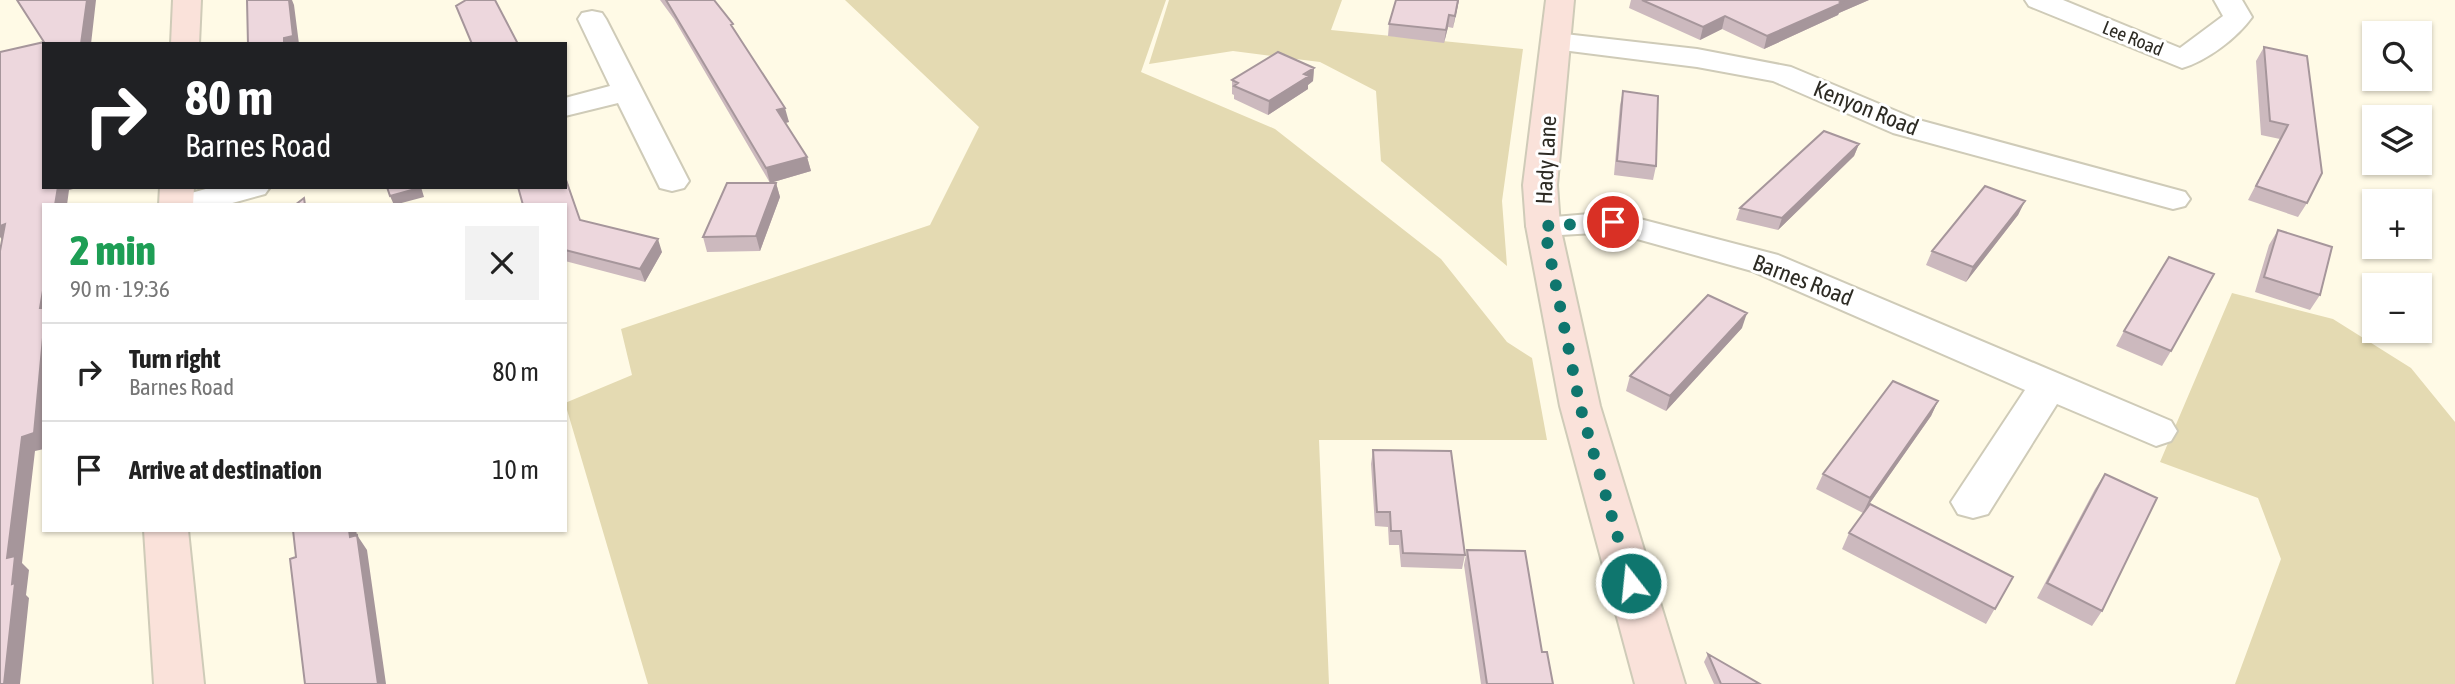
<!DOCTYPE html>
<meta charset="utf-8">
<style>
:root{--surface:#fff;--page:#f2f2f2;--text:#222;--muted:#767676;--line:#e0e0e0}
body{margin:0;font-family:"Asap Condensed",sans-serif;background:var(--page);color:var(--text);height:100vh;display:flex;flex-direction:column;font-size:26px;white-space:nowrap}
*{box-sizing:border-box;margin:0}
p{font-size:23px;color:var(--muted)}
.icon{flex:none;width:38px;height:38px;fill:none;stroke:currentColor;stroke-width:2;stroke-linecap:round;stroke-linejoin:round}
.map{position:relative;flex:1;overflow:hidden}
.panel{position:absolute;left:42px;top:203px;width:525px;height:329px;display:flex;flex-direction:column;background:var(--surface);border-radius:0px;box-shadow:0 2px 5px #0004}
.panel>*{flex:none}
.guide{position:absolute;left:42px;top:42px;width:525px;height:147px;border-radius:0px;box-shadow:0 2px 5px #0004;background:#202124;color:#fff;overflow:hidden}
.buttons{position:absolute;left:2362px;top:21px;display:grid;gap:14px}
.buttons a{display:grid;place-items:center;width:70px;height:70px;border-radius:0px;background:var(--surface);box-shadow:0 2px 5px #0004;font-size:35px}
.pin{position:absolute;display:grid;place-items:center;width:60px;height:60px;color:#fff;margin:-30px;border:4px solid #fff;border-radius:50%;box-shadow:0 2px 7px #0007}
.me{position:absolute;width:77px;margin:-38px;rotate:344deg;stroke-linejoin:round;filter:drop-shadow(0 0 5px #0008)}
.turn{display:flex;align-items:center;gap:24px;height:147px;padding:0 28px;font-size:32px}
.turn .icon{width:91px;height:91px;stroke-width:2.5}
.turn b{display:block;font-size:49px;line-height:60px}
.round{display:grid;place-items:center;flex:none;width:74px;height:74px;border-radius:0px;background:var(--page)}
.headline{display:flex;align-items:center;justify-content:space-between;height:119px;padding:0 28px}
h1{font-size:42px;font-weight:800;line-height:52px;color:#1e9e55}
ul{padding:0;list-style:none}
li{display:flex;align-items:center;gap:21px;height:98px;padding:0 28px;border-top:2px solid var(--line)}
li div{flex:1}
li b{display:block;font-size:26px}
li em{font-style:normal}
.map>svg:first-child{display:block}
.green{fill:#e4dab2}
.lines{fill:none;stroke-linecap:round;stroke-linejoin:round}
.street-casing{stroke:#cfcbb8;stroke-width:4}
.secondary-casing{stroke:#cfcbb8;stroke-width:4}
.street{fill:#fff;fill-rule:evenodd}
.secondary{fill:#fae2da;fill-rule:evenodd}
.wall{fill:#ccb9be}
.shaded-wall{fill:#a6969b}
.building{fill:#edd7dd;stroke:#a6969b;stroke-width:2}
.route{stroke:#0f766e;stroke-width:12;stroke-dasharray:0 21.6}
.labels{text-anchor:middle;stroke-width:6;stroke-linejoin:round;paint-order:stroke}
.far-street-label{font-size:19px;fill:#2d2b24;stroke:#fff}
.street-label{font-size:23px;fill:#2d2b24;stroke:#fff}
</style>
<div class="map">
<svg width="2455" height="684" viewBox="0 0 2455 684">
<rect width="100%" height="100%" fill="#fffae6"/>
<path class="green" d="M845,0H1166L1141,72L1275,129L1441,259L1507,342L1532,358L1547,440H1319L1329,684H648L565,403L632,375L621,329L930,225L979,127Z
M1169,0H1342L1331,30L1523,49L1502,201L1507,266L1381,161L1376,91L1320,62L1233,51L1149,64Z
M2232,293L2333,319L2411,368L2455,422V684H2235L2281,559L2258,498L2160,462Z"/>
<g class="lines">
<g class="street-casing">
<path id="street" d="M2025,0H2063L2180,48L2223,16L2214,0H2242L2252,17C2237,38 2207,61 2182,68L2029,6Z
M592,11L602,13L606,19L689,181L684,188L672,191L660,188L618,103L565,116V98L610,86L578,19L582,13Z
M1556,33L1697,49L1791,67L1915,119L2185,192L2190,199L2185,206L2173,209L1893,133L1773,81L1697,67L1546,48L1542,42L1546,36Z
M213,187H270L265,194L225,205H168L173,198Z
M1613,212L1778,255L2171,421L2177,431L2171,441L2156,446L2057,404L1988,514L1973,518L1958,514L1951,502L2025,390L1752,271L1612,232L1543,236L1531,233L1526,226L1531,219Z"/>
</g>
<g class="secondary-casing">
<path id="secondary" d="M173,0H201L199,44H171Z
M1546,0H1574L1557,185L1560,226L1600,406L1685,684H1635L1560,406L1526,226L1523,185Z
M160,187H194L193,205H159Z
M144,530H188L204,684H154Z"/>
</g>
<use href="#street" class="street"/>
<use href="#secondary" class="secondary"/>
</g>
<path class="wall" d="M660,0H714L736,32L789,122L785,123L807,157L811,171L770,183L674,19Z
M1396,0H1459L1453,28L1448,27L1444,43L1388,36L1389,24Z
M1631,0H1869L1839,13L1838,15L1764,49L1722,29L1700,40L1629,8Z
M2264,47L2307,56V203L2298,217L2248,200L2280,139L2261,135L2256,61Z
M1314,68L1313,81L1308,85V89L1268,115L1234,99V95L1232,94V80Z
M1623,91L1656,166L1653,180L1614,175L1620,105Z
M1859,144L1854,156L1778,230L1736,220L1740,208Z
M565,175L580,220L662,252L645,282L565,261Z
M776,183L780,197L760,251L707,252L703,237Z
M2025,201L2018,215L1966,282L1926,265L1932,251Z
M2278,230L2320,295L2310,310L2255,292L2269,245Z
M1742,328L1666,411L1626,391L1630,376Z
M2124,331L2171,351L2162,366L2116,346Z
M1938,401L1931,416L1863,513L1816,489L1823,474Z
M1373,450L1465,555L1462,569L1401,567L1399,545H1389L1388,527L1375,526L1371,464Z
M2105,474L2102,611L2092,626L2037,598L2095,489Z
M1849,533L2013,577L1986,624L1842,549Z
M1467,550L1542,652L1553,684H1481L1464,565Z
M1708,654L1760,684H1714L1704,662Z"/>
<path class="shaded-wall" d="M87,0H96L91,44H81Z
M288,0H292L294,5L299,44H284V38Z
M1458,0H1459L1453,28L1455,16Z
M1844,0H1869L1839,13L1838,15L1764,49L1767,36Z
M1449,15L1448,27L1444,43L1446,30Z
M1725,16L1722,29L1700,40L1703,27Z
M1314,68L1313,81L1308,85V89L1268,115L1269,101Z
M785,108L789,122L781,124L777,110Z
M1859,144L1854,156L1778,230L1782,218Z
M807,157L811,171L770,183L766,168Z
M776,183L780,197L760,251L756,236Z
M58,187H73V189L69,190L67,205H55Z
M419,187H421L424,197L394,205L390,196Z
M2025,201L2018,215L1966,282L1973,267Z
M5,224L3,241L0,237V226Z
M658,239L662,252L645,282L640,269Z
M44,285V313L40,308Z
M1747,313L1742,328L1666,411L1670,396Z
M44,327V449L35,451L22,563L29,570L26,595L29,598L20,684H4L12,584L7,558L22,437Z
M1938,401L1931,416L1863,513L1870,498Z
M349,530H356L357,535L367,550L386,684H378Z"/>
<path class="building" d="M17,0H87L81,44H44V187H58L55,205H44V285L40,308H44V327L34,433L22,437L7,558L15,556L12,584L15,583L4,684H0V251L5,224L0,226V52L44,42Z
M247,0H289L293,36L284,38V44H248Z
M466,0H495L518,44H472L456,6Z
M666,0H714L733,24L731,25L785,108L777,110L807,157L766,168Z
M1396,0H1458L1455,16L1449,15L1446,30L1389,24Z
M1642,0H1844L1840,2L1842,3L1767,36L1725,16L1703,27Z
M2264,47L2307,56L2322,173L2307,203L2256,186L2288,125L2270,121Z
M1278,52L1314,68L1304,74L1309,76L1269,101L1234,86L1238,83L1232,80Z
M1623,91L1658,96L1656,166L1617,161Z
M1824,131L1859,144L1782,218L1740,208Z
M565,177L580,220L658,239L640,269L565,250V205H523L518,187H565Z
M727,183H776L756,236L703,237Z
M1985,186L2025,201L1973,267L1932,251Z
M387,187H419V188L390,196Z
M304,198L305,205H295Z
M2278,230L2332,247L2320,295L2264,277Z
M2169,257L2214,274L2171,351L2124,331Z
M1708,295L1747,313L1670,396L1630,376Z
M1893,381L1938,401L1870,498L1823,474Z
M1373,450L1451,451L1465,555L1403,553L1401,531H1391L1390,512H1377Z
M2105,474L2157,498L2102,611L2047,583Z
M1870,504L2013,577L1995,609L1849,533Z
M293,530H349L350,537L357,535L378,684H305L290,559L296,557Z
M1467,550L1525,551L1542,652H1547L1553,684H1487Z
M1708,654L1760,684H1721Z"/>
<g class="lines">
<path class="route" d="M1613,222L1544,226L1580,406L1631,583"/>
</g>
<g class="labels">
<g class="far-street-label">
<text transform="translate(2133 38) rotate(22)" y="7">Lee Road</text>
</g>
<g class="street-label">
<text transform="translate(1866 108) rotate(22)" y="8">Kenyon Road</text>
<text transform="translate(1546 160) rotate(-87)" y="8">Hady Lane</text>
<text transform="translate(1803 280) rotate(21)" y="8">Barnes Road</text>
</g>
</g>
</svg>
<div class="buttons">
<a><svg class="icon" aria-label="search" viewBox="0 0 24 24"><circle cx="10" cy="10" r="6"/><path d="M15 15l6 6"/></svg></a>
<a><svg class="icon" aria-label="layers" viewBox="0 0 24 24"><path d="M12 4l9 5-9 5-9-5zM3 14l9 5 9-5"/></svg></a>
<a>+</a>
<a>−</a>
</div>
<div class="pin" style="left:1613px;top:222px;background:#d93025"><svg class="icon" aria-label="arrive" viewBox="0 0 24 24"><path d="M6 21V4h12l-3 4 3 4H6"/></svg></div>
<svg class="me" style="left:1631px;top:583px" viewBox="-20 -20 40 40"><circle r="17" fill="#0f766e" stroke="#fff" stroke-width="3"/><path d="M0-11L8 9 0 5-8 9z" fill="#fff"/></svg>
<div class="guide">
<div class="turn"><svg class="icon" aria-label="right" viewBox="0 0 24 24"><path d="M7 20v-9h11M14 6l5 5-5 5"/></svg><div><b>80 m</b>Barnes Road</div></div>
</div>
<section class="panel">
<div class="headline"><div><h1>2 min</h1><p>90 m · 19:36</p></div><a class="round"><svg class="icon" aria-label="close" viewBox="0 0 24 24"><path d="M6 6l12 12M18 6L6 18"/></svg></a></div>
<ul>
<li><svg class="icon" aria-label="right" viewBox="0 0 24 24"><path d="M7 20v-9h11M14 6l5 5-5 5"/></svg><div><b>Turn right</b><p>Barnes Road</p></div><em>80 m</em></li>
<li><svg class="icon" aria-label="arrive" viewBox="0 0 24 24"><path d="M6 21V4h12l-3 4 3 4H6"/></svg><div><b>Arrive at destination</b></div><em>10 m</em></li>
</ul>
</section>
</div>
